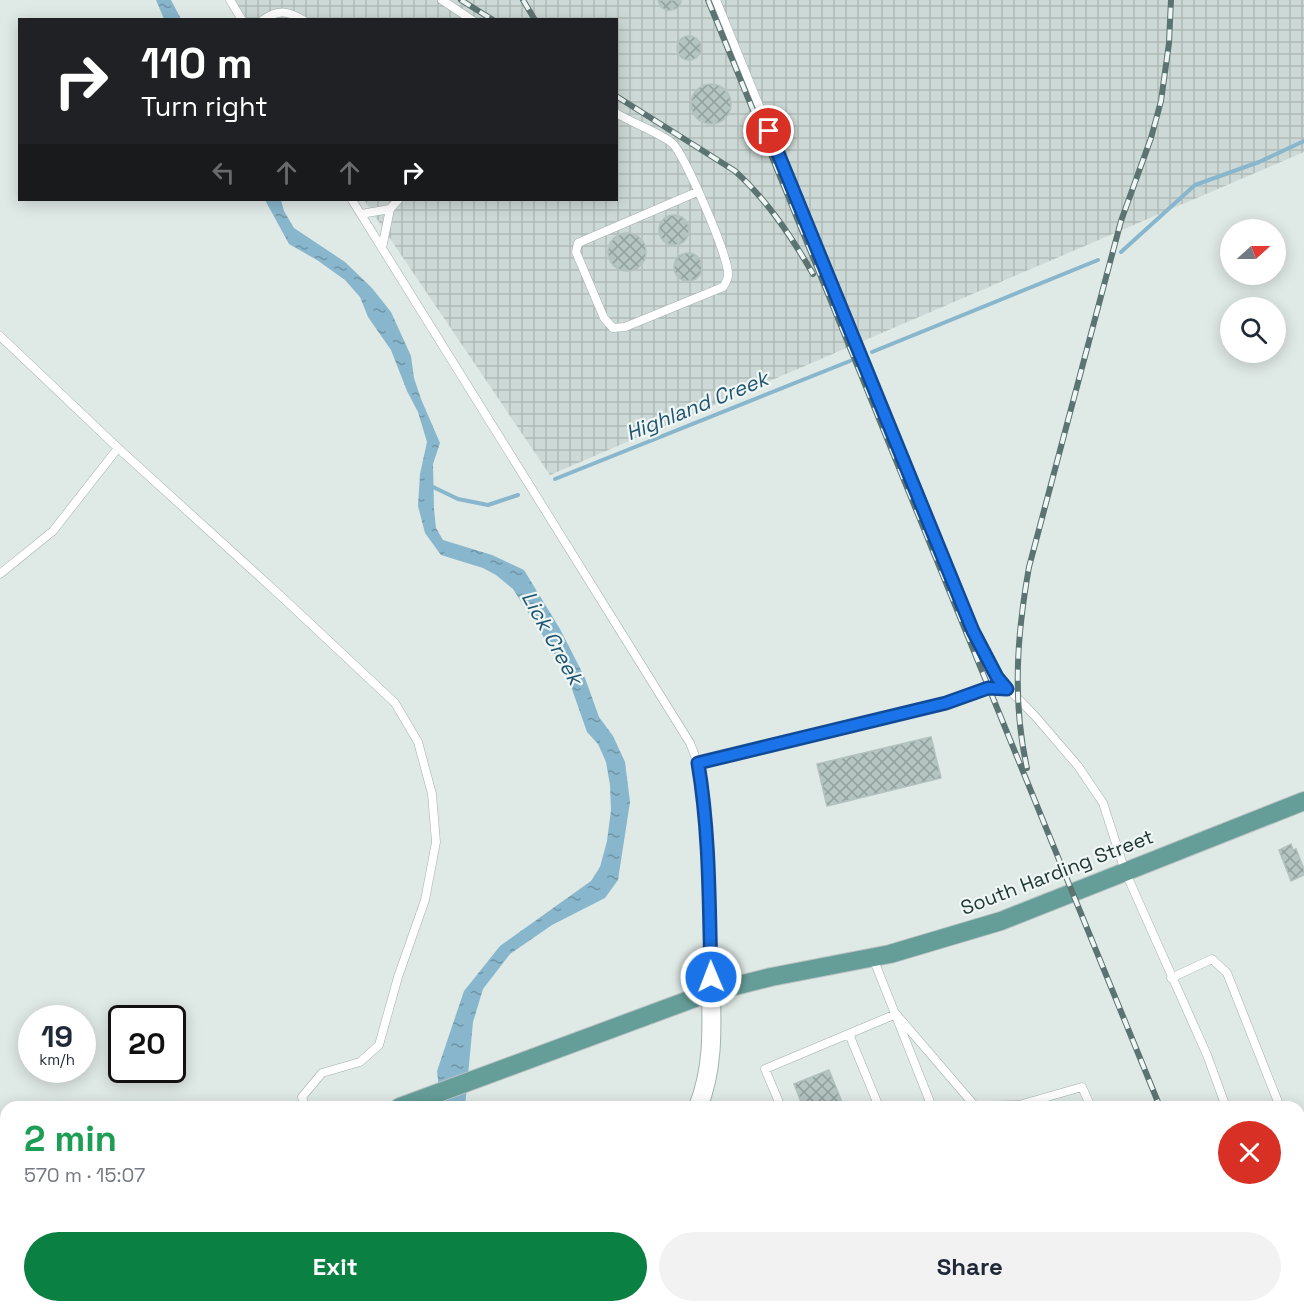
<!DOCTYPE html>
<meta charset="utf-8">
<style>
:root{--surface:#fff;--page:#f2f2f3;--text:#1f2937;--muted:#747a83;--accent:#0b8043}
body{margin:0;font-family:"Space Grotesk",sans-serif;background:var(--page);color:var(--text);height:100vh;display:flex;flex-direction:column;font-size:22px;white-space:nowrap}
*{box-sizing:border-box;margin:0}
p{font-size:20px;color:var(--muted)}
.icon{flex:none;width:33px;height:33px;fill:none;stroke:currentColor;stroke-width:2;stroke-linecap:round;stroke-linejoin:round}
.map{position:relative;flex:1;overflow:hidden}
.panel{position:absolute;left:0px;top:1101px;width:1305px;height:212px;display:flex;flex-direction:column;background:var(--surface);border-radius:18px 18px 0 0;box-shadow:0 3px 15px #0003}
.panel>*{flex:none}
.guide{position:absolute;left:18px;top:18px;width:600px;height:183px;border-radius:0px;box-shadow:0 3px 15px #0003;background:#202124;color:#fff;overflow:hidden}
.needle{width:39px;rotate:69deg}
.buttons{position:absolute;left:1220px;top:219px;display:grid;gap:12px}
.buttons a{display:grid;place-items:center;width:66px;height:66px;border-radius:50%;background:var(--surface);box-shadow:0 3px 15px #0003;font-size:30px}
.speed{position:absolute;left:18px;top:1005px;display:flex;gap:12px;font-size:30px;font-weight:700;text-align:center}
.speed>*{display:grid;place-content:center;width:78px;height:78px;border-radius:50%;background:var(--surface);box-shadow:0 3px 15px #0003;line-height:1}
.speed small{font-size:15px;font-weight:400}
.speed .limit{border:3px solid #111;border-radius:9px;background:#fff;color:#111}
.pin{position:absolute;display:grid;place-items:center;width:51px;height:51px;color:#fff;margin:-26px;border:3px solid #fff;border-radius:50%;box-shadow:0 2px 6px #0007}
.me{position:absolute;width:66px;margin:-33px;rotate:359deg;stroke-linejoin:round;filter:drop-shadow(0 0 4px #0008)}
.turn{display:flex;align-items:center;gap:21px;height:126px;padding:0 24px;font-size:27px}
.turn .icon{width:78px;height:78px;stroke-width:2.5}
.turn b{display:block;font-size:42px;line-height:51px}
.lanes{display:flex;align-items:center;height:57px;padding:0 24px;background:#0003;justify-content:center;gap:30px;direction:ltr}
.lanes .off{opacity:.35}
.round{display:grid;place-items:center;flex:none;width:63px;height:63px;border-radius:32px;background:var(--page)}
.head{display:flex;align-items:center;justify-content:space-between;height:102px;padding:0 24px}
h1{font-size:36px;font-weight:700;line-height:45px;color:#1e9e55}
.action{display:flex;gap:12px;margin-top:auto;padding:12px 24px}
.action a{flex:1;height:69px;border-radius:36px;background:var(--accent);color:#fff;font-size:24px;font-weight:700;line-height:69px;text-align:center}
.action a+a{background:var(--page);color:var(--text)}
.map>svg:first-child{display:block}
.industrial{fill:url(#industrial-grid)}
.water{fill:url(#water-ripples)}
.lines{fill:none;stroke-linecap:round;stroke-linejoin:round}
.stream{stroke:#88b6cc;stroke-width:4}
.building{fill:url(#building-cross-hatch);stroke:#b2c2be;stroke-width:1.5}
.service-casing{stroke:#a2b0ae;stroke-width:9}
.secondary-casing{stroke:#9eb4b0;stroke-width:20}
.primary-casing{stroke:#bcc3c3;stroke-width:20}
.service{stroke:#fff;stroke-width:8}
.secondary{stroke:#fff;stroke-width:18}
.primary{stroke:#659d98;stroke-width:18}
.rail-casing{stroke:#5b7472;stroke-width:6}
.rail{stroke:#eff6f4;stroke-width:4;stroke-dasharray:11;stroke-linecap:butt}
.route-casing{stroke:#114b97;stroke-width:15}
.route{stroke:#1a73e8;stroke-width:10}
.labels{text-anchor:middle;stroke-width:4.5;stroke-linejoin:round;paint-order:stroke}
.street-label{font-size:20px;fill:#213836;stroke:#eff6f4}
.water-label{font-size:21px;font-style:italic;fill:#1e5471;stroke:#eff6f4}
</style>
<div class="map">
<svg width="1304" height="1312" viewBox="0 0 1304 1312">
<defs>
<pattern id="industrial-grid" width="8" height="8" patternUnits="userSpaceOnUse" patternTransform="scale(1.5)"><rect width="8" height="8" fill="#cdd9d6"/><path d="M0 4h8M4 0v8" fill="none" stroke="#b0bbb8"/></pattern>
<pattern id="water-ripples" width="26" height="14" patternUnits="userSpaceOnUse" patternTransform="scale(1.5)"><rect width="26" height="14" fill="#88b6cc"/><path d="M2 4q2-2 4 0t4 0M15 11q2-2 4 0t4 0" fill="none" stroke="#6f95a6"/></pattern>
<pattern id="building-cross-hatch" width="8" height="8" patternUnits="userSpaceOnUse" patternTransform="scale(1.5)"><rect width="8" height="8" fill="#b4c4c0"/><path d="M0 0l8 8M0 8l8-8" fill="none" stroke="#92a09d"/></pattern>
</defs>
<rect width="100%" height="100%" fill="#dfe9e6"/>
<path class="industrial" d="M230,0H1304V152L550,475L364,200H616V20L243,19Z"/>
<path class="water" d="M156,0H171L181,19H164Z
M265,200H281L284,211L294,228L345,262L372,288L391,312L411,356L414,378L421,399L440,443L433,464L434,509L436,528L443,540L492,555L524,570L560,629L585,678L599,717L613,736L625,762L630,802L618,880L605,898L552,925L510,954L483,989L473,1022L465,1107H441L437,1071L464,991L500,946L591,881L600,867L607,841L611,810L610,785L606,762L598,744L587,732L566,672L513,589L496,575L483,568L441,555L425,533L418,506L420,474L427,442L418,412L407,391L391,350L368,317L360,297L345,280L317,260L289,244Z"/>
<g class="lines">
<path class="stream" d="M1121,252L1195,185L1259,162L1304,141
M872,352L1098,260
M555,479L850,361
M431,486L458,499L488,505L518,495"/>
</g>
<path class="building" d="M658,0H681V2L678,8L667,11L661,7Z
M677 48a12 12 0 1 1 24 0a12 12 0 1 1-24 0Z
M691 104a20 20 0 1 1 40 0a20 20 0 1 1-40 0Z
M659 230a15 15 0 1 1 30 0a15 15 0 1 1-30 0Z
M608 252a19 19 0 1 1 38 0a19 19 0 1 1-38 0Z
M674 267a14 14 0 1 1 28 0a14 14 0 1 1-28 0Z
M931,737L941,778L827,806L817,764Z
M1291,844L1293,850L1296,849L1304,869V875L1291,881L1279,850Z
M829,1070L844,1107H803L794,1084Z
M795,1306H817L819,1312H797Z"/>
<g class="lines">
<g class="service-casing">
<path id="service" d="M230,0L242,20
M442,0L472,20
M716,0L973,631L997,677L1035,716L1078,766L1103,803L1125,871L1207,1055L1226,1107
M263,20C278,9 288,11 303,20
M616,113C630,122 665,135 673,144C685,156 730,259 728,275C728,279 725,284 723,287L625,327L613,328L604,318L576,252L578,243L697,192
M352,200L690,743C709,787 708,838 709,885C710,921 710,957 711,992
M361,214L390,209
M382,248L390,209L398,200
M0,336L118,448
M0,574L53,531L118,448L283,598L395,703L418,742L432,794L436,842L425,900L398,977L379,1045L360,1062L322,1073L302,1097L305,1107
M698,763L946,703L988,688L1007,689
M873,958L932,1107
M1171,978L1212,959L1227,973L1280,1107
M849,1034L879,1107
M975,1106L1019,1105L1082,1087L1091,1107
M781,1107L765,1069L896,1014L975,1106
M1299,1172L1304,1184
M494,1306L496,1312
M725,1306L727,1312
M786,1306L789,1312
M1010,1306L1012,1312
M1048,1306L1051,1312
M1176,1306L1178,1312
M1293,1306L1296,1312"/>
</g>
<g class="secondary-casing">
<path id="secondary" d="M698,1107C713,1070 712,1032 711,992
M402,1312L409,1306"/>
</g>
<g class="primary-casing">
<path id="primary" d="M400,1107L711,992L771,977L890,954L1001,921L1304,801
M0,1298L6,1295"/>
</g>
<use href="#service" class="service"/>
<use href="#secondary" class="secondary"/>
<use href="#primary" class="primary"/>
<g class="rail-casing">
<path id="rail" d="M461,0L493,20
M523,0L535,20
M708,0L1160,1107
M616,96L735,171C767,200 791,236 813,274
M1027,768C1012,700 1017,635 1029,567L1121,221L1151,138L1161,101L1169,43L1171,0
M1241,1306L1243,1312"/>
</g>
<use href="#rail" class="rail"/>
</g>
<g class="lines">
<g class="route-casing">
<path id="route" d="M711,977C709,905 710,834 698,763L946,703L988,688L1007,689L997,677L973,631L769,131"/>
</g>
<use href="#route" class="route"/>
</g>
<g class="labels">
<g class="street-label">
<text transform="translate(1057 872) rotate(-21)" y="7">South Harding Street</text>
</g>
<g class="water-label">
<text transform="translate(697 406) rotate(-22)" y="7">Highland Creek</text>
<text transform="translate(552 638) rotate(61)" y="7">Lick Creek</text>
</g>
</g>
</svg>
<div class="buttons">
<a><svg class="needle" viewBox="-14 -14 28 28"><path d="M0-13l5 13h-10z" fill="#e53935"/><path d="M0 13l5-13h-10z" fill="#747a83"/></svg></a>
<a><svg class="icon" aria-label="search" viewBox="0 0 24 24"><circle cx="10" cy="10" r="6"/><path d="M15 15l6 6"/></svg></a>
</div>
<div class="speed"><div>19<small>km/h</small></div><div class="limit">20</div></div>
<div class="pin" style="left:769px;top:131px;background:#d93025"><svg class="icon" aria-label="arrive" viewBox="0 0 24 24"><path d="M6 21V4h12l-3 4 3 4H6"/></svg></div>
<svg class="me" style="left:711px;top:977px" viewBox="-20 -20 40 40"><circle r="17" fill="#1a73e8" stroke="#fff" stroke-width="3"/><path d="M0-11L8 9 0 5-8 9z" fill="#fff"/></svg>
<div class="guide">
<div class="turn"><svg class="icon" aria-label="right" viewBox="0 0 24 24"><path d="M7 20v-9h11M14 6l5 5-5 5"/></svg><div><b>110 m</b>Turn right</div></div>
<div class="lanes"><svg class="icon off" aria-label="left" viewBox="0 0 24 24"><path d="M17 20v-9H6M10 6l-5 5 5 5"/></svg><svg class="icon off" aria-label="ahead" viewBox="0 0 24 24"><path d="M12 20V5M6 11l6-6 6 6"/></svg><svg class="icon off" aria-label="ahead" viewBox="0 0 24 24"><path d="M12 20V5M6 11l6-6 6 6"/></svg><svg class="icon" aria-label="right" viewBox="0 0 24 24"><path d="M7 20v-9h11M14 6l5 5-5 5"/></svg></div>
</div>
<section class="panel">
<div class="head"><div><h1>2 min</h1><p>570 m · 15:07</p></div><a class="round" style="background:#d93025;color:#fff"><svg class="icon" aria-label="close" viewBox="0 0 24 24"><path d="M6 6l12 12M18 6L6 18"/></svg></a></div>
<div class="action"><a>Exit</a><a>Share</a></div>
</section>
</div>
